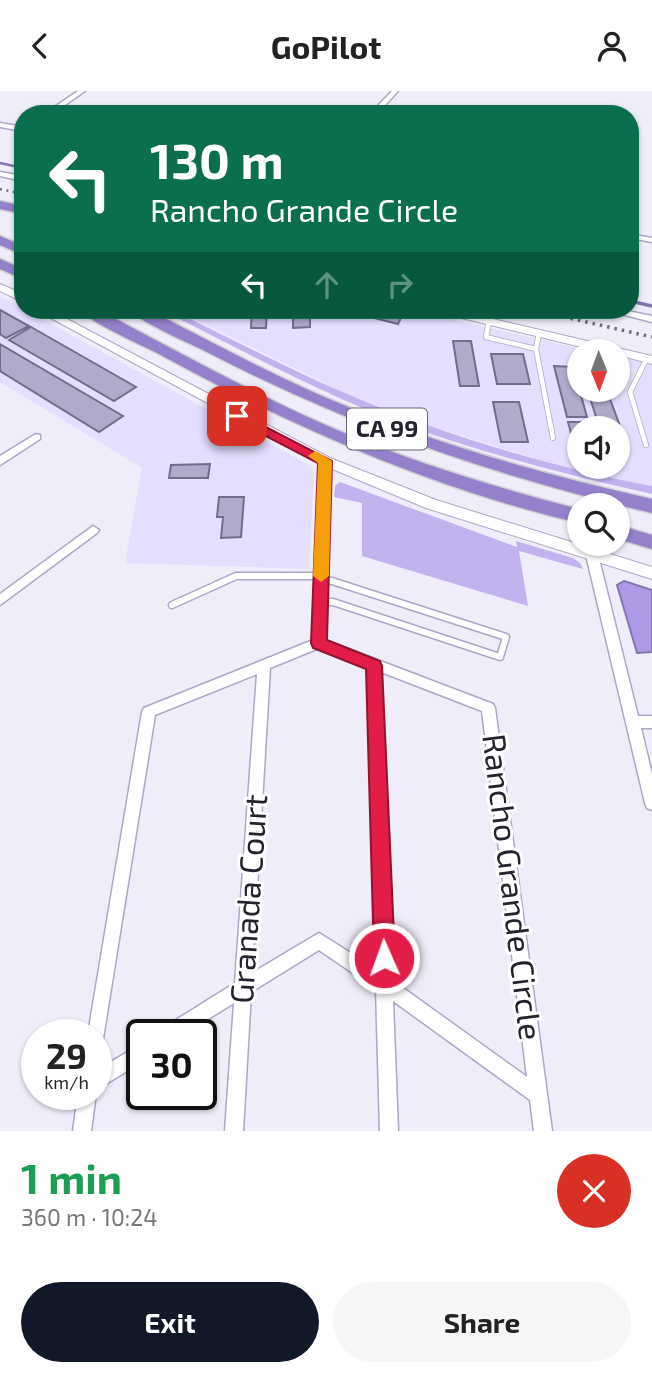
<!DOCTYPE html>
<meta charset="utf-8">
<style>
:root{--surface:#fff;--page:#f6f6f6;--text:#222;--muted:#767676;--accent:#111827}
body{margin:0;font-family:"Exo 2",sans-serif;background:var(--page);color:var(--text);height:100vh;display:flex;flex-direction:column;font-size:26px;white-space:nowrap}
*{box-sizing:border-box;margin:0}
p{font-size:23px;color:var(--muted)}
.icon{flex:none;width:38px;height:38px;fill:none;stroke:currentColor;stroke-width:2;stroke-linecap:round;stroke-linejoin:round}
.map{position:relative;height:1040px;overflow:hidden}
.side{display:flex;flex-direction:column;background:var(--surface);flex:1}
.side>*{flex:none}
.hud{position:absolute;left:14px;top:14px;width:625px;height:214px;border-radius:28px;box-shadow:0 2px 5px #0004;background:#0b6e4f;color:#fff;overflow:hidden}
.needle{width:46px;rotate:179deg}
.controls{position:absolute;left:567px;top:248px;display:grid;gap:14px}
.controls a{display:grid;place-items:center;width:63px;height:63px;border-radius:50%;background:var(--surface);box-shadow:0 2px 5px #0004;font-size:35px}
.speed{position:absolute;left:21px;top:928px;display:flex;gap:14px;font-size:35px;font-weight:700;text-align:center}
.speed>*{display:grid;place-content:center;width:91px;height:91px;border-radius:50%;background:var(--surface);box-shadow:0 2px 5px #0004;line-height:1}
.speed small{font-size:18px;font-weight:400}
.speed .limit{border:4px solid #111;border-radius:10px;background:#fff;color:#111}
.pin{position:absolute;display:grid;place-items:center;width:60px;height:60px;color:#fff;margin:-30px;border-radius:14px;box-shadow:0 4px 10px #0006}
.me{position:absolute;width:77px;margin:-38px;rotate:358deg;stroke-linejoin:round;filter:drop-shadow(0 0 5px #0008)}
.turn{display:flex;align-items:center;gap:24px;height:147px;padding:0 21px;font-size:32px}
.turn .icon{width:91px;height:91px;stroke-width:2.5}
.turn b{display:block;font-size:49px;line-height:60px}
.lanes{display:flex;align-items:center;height:66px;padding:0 21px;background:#0003;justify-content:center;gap:35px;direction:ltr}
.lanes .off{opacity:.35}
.round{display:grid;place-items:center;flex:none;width:74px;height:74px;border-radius:37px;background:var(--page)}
.overview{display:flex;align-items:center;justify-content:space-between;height:119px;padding:0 21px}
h1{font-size:42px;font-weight:700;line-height:52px;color:#1e9e55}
.cta{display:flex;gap:14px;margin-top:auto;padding:14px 21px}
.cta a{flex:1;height:80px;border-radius:42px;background:var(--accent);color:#fff;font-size:28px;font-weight:700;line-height:80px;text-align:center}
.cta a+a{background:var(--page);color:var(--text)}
header{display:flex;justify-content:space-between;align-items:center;height:91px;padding:0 21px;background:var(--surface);font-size:32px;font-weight:700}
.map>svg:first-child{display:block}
.built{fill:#e5deff;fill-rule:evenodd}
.green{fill:#c2b3ef}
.water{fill:#ad99e5;stroke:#8475ae;stroke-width:2}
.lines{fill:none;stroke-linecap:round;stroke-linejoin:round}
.stream-far1{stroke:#8475ae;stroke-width:2.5}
.stream{stroke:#8475ae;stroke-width:3.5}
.building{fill:#b2aacb;stroke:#736c8a;stroke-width:2}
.service-far1-casing{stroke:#aea6c7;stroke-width:6}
.service-casing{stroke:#aea6c7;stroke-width:9}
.minor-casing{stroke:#aea6c7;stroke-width:3}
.tertiary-casing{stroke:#aea6c7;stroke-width:3}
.secondary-casing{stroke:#aea6c7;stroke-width:2}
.motorway-casing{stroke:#cfced1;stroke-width:3}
.service-far1{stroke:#fff;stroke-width:4.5}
.service{stroke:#fff;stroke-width:6}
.minor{fill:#fff;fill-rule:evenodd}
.tertiary{fill:#fff;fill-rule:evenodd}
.secondary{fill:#fff;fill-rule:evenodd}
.motorway{fill:#9580cb;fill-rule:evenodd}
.rail-far1{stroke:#716d7b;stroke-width:2.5;stroke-dasharray:2 4.5;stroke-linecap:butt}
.rail{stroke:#716d7b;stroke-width:3.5;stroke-dasharray:2.5 5;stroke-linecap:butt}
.route{fill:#e11d48;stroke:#92132f;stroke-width:2}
.slow{fill:#f59e0b}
.labels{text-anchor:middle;stroke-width:6;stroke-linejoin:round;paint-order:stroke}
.shield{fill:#fff;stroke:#66646d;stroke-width:2}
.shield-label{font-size:24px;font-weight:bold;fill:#25212e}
.near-street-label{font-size:32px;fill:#25212e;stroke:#fff}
</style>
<header><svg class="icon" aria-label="back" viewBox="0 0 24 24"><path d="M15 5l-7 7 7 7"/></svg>GoPilot<svg class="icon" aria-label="person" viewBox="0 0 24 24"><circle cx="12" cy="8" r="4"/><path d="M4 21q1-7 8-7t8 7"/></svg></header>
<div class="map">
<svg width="652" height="1040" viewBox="0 0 652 1040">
<rect width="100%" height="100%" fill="#f0edfb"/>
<path class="built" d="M0,205L311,375L314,382L309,478L125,472L142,377L0,291Z
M175,219H411L594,261H579V299H618V266L652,274V395L575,380L428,334L345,302ZM579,338H618V376H579Z"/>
<path class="green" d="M162,219H171C229,246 286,277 345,302C444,344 547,375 652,395V403C564,383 476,361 392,329C312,298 237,257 162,219Z
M340,391L517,456L516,450L573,467L580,472L583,478L519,460L528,515L362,465V412L334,406L335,395Z"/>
<path class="water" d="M624,490L652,499V561L637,562L617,494Z"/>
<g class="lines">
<path class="stream-far1" d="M0,72L23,77"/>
<path class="stream" d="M630,210L652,215"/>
</g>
<path class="building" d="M0,219L29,235L6,247L0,243Z
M252,219H267L266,237H251Z
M293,219H310V236L293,237Z
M375,219H376L402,225L398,233L370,226Z
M31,236L136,296L114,310L9,249Z
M453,250H471L479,295H460Z
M0,253L123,325L99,341L0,280Z
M491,263H523L530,293H497Z
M554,275L573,276L587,326H567Z
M607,300L620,335H599L588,301Z
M493,311H519L528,351H501Z
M568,331H588L590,338H579V357H575Z
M210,373L208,387H169L171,374Z
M219,406H244L241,446L221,447L223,426H217Z"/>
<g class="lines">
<g class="service-far1-casing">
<path id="service-far1" d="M489,230L486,246L536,258
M539,242L536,258L553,347
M646,354L630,301L647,267"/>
</g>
<g class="service-casing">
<path id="service" d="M320,511H333L500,566L506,546L332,490L321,489
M172,514L236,485H321"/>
</g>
<g class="minor-casing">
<path id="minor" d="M78,0H85L52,23H44Z
M392,0H398L377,23H370Z
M0,32L23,36V40L0,36Z
M630,143L652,147V151L630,147Z
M36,343L40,344V348L0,374V365Z
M325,366L330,370L325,549L493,613L495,617L552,1040H534L530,1009L393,910L398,1040H380L376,898L319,859L251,901L243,1040H225L234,912L184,943H161L163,937L235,892L257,583L155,624L102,954L96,956V943H88L142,621L144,617L313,549L320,370ZM319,557L368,576L376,878L319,842L252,882L270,577ZM381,581L482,620L527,986L392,889Z
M93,435L99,439L97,442L0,514V503Z
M592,460L598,464L638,625H652V637H641L652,683V719L647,717L645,712L586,464Z
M142,952V971L96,999V980Z
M78,1003H96L91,1040H73Z"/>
</g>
<g class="tertiary-casing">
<path id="tertiary" d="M0,81L23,85V90L0,85Z
M605,219H623L652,225V231Z"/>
</g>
<g class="secondary-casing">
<path id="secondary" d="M0,193L23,203V211L0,200Z
M36,219H50L330,367L436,409L652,476V488L426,417L320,373Z
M436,219H454L652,265V273L618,264V261H602L437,221Z"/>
</g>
<g class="motorway-casing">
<path id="motorway" d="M0,110L23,115V123L0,118Z
M0,145L23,155V164L0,154Z
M0,168L23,178V188L0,178Z
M80,219H99C177,260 255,304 337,339C415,372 497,397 579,418V432C431,397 293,336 159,263C140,253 93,233 80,219Z
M130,219H149C212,251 275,286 341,313C442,355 546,384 652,408V422C495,385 352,336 209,262C190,252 143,233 130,219Z
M618,434L652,444V458L618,448Z"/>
</g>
<use href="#service-far1" class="service-far1"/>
<use href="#service" class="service"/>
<use href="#minor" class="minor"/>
<use href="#tertiary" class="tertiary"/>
<use href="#secondary" class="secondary"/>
<use href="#motorway" class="motorway"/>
<path class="rail-far1" d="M0,98L23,103"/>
<path class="rail" d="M534,219L652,246"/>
</g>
<path class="route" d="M237,321L332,370L327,549L380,570L382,575L395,867L392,874L384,878L377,874L374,867L366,578L313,557L311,552L318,372L233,328V322Z"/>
<path class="slow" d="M315,360L332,370L329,485L321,491L313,485L318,372L308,365Z"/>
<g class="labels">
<rect class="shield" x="347" y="317.5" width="80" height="41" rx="5"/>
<g class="shield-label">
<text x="387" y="346">CA 99</text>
</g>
<g class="near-street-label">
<text transform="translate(512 796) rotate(83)" y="11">Rancho Grande Circle</text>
<text transform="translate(249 808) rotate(-86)" y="11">Granada Court</text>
</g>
</g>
</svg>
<div class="controls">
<a><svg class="needle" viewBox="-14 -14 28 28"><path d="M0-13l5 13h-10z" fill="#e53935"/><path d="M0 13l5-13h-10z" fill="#767676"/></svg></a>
<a><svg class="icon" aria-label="sound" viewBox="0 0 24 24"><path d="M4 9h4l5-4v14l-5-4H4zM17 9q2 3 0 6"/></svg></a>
<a><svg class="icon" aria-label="search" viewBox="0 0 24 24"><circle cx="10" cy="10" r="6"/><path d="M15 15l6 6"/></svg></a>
</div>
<div class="speed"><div>29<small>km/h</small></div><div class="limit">30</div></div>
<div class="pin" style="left:237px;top:325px;background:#d93025"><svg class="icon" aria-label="arrive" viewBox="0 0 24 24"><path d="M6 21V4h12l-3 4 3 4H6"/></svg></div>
<svg class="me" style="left:384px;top:867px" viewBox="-20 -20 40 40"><circle r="17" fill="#e11d48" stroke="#fff" stroke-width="3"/><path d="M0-11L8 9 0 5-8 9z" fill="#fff"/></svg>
<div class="hud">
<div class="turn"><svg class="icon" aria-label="left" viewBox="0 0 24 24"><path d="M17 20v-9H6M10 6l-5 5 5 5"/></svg><div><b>130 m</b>Rancho Grande Circle</div></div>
<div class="lanes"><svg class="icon" aria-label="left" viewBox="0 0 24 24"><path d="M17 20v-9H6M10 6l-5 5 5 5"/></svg><svg class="icon off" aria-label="ahead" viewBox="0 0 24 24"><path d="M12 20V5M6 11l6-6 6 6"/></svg><svg class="icon off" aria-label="right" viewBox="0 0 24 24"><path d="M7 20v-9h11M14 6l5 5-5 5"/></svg></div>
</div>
</div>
<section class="side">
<div class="overview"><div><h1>1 min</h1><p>360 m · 10:24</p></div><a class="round" style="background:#d93025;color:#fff"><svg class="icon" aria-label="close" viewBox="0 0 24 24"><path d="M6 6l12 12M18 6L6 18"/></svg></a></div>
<div class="cta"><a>Exit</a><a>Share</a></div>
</section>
